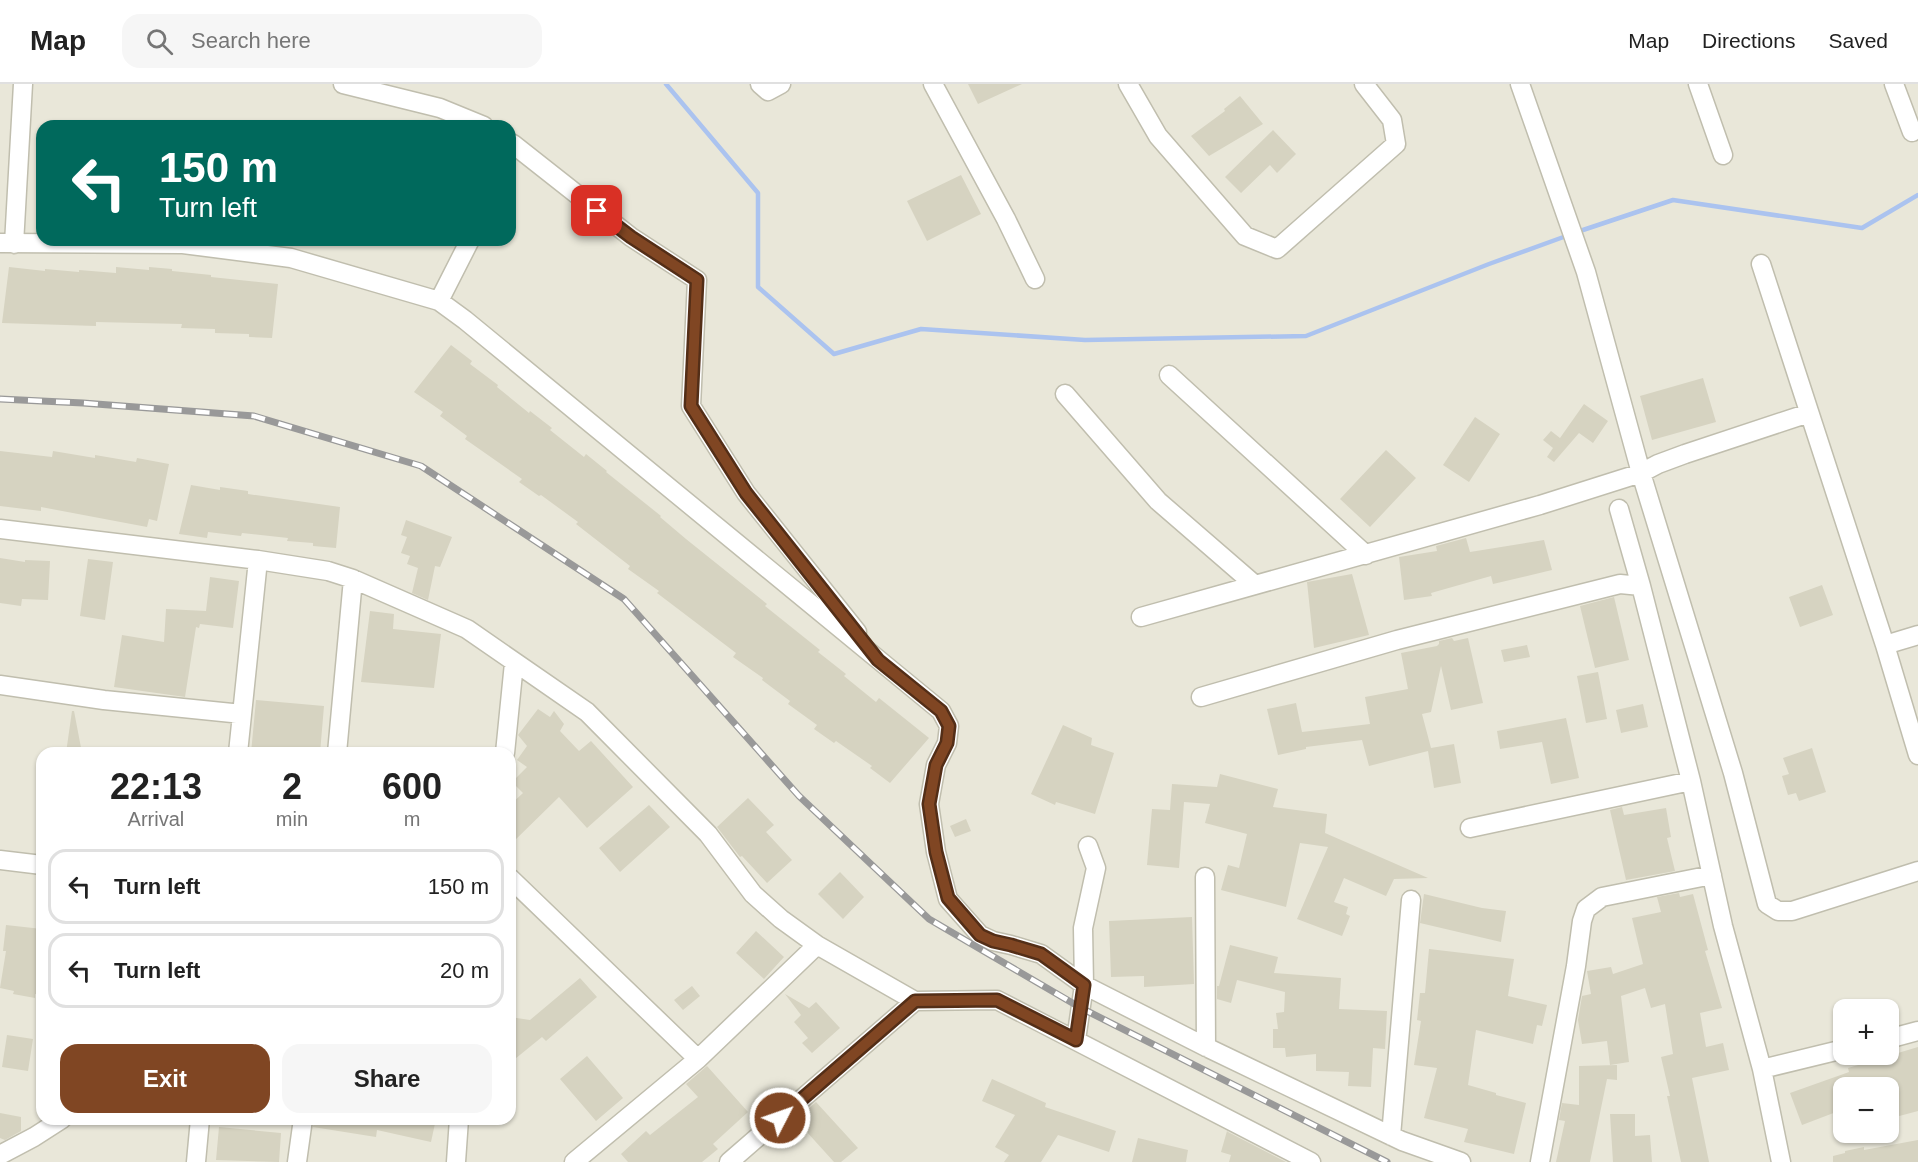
<!DOCTYPE html>
<meta charset="utf-8">
<style>
:root{--surface:#fff;--page:#f6f6f6;--text:#222;--muted:#767676;--line:#e0e0e0;--accent:#804623}
body{margin:0;font-family:Helvetica,sans-serif;background:var(--page);color:var(--text);height:100vh;display:flex;flex-direction:column;font-size:22px;white-space:nowrap}
*{box-sizing:border-box;margin:0}
p{font-size:20px;color:var(--muted)}
.icon{flex:none;width:33px;height:33px;fill:none;stroke:currentColor;stroke-width:2;stroke-linecap:round;stroke-linejoin:round}
.map{position:relative;flex:1;overflow:hidden}
.side{position:absolute;left:36px;top:663px;width:480px;height:378px;display:flex;flex-direction:column;background:var(--surface);border-radius:18px;box-shadow:0 2px 4px #0004}
.side>*{flex:none}
.hud{position:absolute;left:36px;top:36px;width:480px;height:126px;border-radius:18px;box-shadow:0 2px 4px #0004;background:#00695c;color:#fff;overflow:hidden}
.controls{position:absolute;left:1833px;top:915px;display:grid;gap:12px}
.controls a{display:grid;place-items:center;width:66px;height:66px;border-radius:12px;background:var(--surface);box-shadow:0 2px 4px #0004;font-size:30px}
.pin{position:absolute;display:grid;place-items:center;width:51px;height:51px;color:#fff;margin:-26px;border-radius:12px;box-shadow:0 3px 9px #0006}
.me{position:absolute;width:66px;margin:-33px;rotate:49deg;stroke-linejoin:round;filter:drop-shadow(0 0 4px #0008)}
.turn{display:flex;align-items:center;gap:21px;height:126px;padding:0 24px;font-size:27px}
.turn .icon{width:78px;height:78px;stroke-width:2.5}
.turn b{display:block;font-size:42px;line-height:51px}
.eta{display:flex;justify-content:space-evenly;align-items:center;height:102px;text-align:center}
.eta b{font-size:36px;font-weight:700;line-height:42px}
.button{display:flex;gap:12px;margin-top:auto;padding:12px 24px}
.button a{flex:1;height:69px;border-radius:18px;background:var(--accent);color:#fff;font-size:24px;font-weight:700;line-height:69px;text-align:center}
.button a+a{background:var(--page);color:var(--text)}
ul{padding:0;list-style:none}
li{display:flex;align-items:center;gap:18px;height:75px;margin:0 12px 9px;padding:0 12px;border:3px solid var(--line);border-radius:18px}
li div{flex:1}
li b{display:block;font-size:22px}
li em{font-style:normal}
header{display:flex;align-items:center;gap:36px;box-sizing:border-box;height:84px;padding:0 30px;background:var(--surface);border-bottom:2px solid var(--line)}
header strong{font-size:28px}
nav{display:flex;gap:33px;margin-inline-start:auto;font-size:21px}
.search{width:420px;height:54px;background:var(--page);display:flex;align-items:center;gap:15px;box-sizing:border-box;padding:0 21px;border-radius:18px;color:var(--muted);font-size:22px}
.map>svg:first-child{display:block}
.residential{fill:#e9e7d9;fill-rule:evenodd}
.lines{fill:none;stroke-linecap:round;stroke-linejoin:round}
.stream{stroke:#abc3ef;stroke-width:4.5}
.building{fill:#d6d3c1}
.street-casing{stroke:#c0beae;stroke-width:21}
.street{stroke:#fff;stroke-width:18}
.rail-casing{stroke:#999;stroke-width:7}
.rail{stroke:#fff;stroke-width:4.5;stroke-dasharray:14;stroke-linecap:butt}
.route-casing{stroke:#532e17;stroke-width:15}
.route{stroke:#804623;stroke-width:10}
</style>
<header>
<strong>Map</strong>
<div class="search"><svg class="icon" aria-label="search" viewBox="0 0 24 24"><circle cx="10" cy="10" r="6"/><path d="M15 15l6 6"/></svg>Search here</div>
<nav><a>Map</a><a>Directions</a><a>Saved</a></nav>
</header>
<div class="map">
<svg width="1918" height="1078" viewBox="0 0 1918 1078">
<rect width="100%" height="100%" fill="#f5f4eb"/>
<path class="residential" d="M0,0H1918V1078H0ZM42,42H510V156H42ZM42,669H510V1035H42ZM1844,926H1888V970H1844ZM1844,1004H1888V1048H1844Z"/>
<g class="lines">
<path class="stream" d="M666,0L758,109V203L834,270L921,245L1085,256L1306,252L1489,180L1569,151
M1577,148L1673,116L1862,144L1918,111"/>
</g>
<path class="building" d="M968,0H1022L978,20Z
M1240,12L1263,40L1209,72L1191,52L1225,27L1224,25Z
M1273,46L1296,70L1277,89L1270,81L1241,109L1225,93Z
M961,91L981,130L927,157L907,117Z
M9,183L45,187V185L79,188V186L116,189V183L149,186V183L172,185V187L211,191V193L278,200L272,254L249,253V250L215,249V245L181,244L182,240L96,238V242L2,239Z
M451,261L472,277L470,280L498,301L497,303L529,329L530,327L552,344L550,346L584,373L586,370L607,387L606,388L661,432L660,433L686,455L767,520L765,522L820,566L818,568L846,590L844,592L876,618L879,614L929,654L890,699L870,684L872,682L836,657L834,659L814,645L817,641L788,620L790,617L762,596L763,594L733,573L736,569L657,509L659,507L628,485L630,482L576,440L578,438L541,411L539,412L519,398L522,395L465,355L467,352L440,332L443,328L414,308Z
M1703,294L1716,338L1652,356L1640,312Z
M1584,320L1608,337L1593,359L1579,349L1554,378L1547,373L1553,364L1543,356L1551,347L1560,354Z
M1475,333L1500,350L1469,398L1443,381Z
M1386,366L1416,394L1370,443L1340,415Z
M0,367L52,373L53,367L95,374V371L136,378L137,374L169,380L157,437L149,435L147,443L41,423V427L0,422Z
M191,401L220,406V403L248,407V410L340,423L336,464L313,462V459L287,457L288,454L242,449L241,452L208,448L207,454L179,450Z
M406,436L452,453L440,483L435,482L428,516L412,509L418,484L407,480L410,472L401,469L407,453L401,451Z
M1466,454L1470,468L1544,456L1552,486L1493,500L1491,492L1431,509L1432,512L1404,516L1399,473L1437,467L1436,462Z
M0,474L25,478V476L50,477L48,516L22,515L21,522L0,519Z
M88,475L113,478L105,536L80,532Z
M1352,490L1369,551L1314,564L1307,498Z
M210,493L239,497L233,544L200,540L199,544L196,543L185,613L114,603L122,551L164,558L166,525L206,527Z
M1822,501L1833,531L1800,543L1789,513Z
M1614,513L1629,576L1595,584L1580,522Z
M370,527L394,530L393,545L441,550L434,604L361,598Z
M1452,554L1454,557L1468,554L1483,619L1451,626L1441,582L1431,628L1422,630L1431,664L1454,660L1461,699L1434,704L1428,667L1369,682L1362,656L1306,663V665L1278,671L1267,625L1296,619L1302,648L1370,640L1365,613L1408,605L1401,569L1437,562L1439,560V557Z
M1527,561L1530,573L1504,578L1501,566Z
M1598,588L1607,635L1586,639L1577,592Z
M256,616L324,622L320,669H251Z
M1643,620L1648,643L1621,649L1616,626Z
M538,625L550,633L554,627L564,640L560,647L579,667L591,657L633,703L587,744L559,713L510,761V721L523,709L512,698L527,683L517,676L527,662L518,651Z
M72,627H74L82,669H66Z
M1566,634L1579,694L1551,700L1542,658L1500,665L1497,647Z
M1063,641L1092,654L1091,661L1114,669L1095,730L1056,718L1055,721L1031,710Z
M1812,664L1826,708L1799,717L1796,709L1788,711L1782,692L1789,690L1783,674Z
M1220,690L1278,705L1273,723L1327,730L1325,749L1428,794L1394,795L1386,812L1344,794L1334,818L1348,823L1346,830L1350,832L1342,852L1297,835L1328,763L1300,759L1286,823L1221,806L1228,781L1239,784L1247,750L1205,739L1210,720L1184,718L1179,784L1147,781L1152,725L1170,726L1172,700L1217,703Z
M748,714L774,741L766,748L792,776L767,799L742,772L740,773L717,743Z
M649,721L670,743L620,788L599,764Z
M1622,723L1624,731L1666,724L1671,753L1667,754L1675,787L1626,796L1610,726Z
M966,735L971,747L955,753L950,742Z
M840,788L864,813L843,835L818,810Z
M1679,809L1680,813L1693,810L1708,866L1705,867L1722,924L1700,929L1706,963L1723,959L1729,986L1692,994L1709,1078H1681L1667,1012H1670L1661,973L1673,970L1665,920L1651,924L1645,904L1621,912L1629,978L1610,981L1607,957L1582,960L1578,936L1582,912L1591,910L1587,887L1611,883L1613,890L1643,880L1632,834L1661,828L1657,813Z
M1424,810L1482,824L1506,827L1501,858L1420,839Z
M1192,833L1194,900L1144,903V892L1111,893L1109,837Z
M6,841L42,845V911L35,910V914L13,910L14,907L0,904L6,867H3Z
M756,847L784,873L764,895L736,869Z
M1230,861L1278,873L1274,889L1341,894L1339,925L1387,927L1385,965L1373,964L1371,1003L1348,1002L1349,988L1316,987V970L1286,973L1285,964H1273V945H1278L1276,929L1284,928L1285,908L1237,896L1231,919L1217,915V902H1219Z
M1429,865L1514,875L1508,912L1547,921L1542,942L1537,941L1533,960L1476,946L1468,1001L1496,1009V1011L1526,1019L1514,1070L1464,1058L1468,1045L1424,1034L1437,984L1414,981L1421,937L1417,936L1420,909H1425Z
M580,894L597,913L546,957L542,953L510,979V933L530,936Z
M692,902L700,912L683,926L674,916Z
M785,910L809,924L816,918L840,944L812,969L802,959L808,954L794,938L801,931Z
M7,951L33,955L28,987L2,983Z
M1918,963V1027L1888,1035V1004H1844V1025L1802,1041L1790,1009L1849,988L1848,984Z
M587,972L623,1014L596,1037L560,995Z
M1617,981V996L1607,995L1590,1078H1556L1565,1037L1559,1036L1562,1019L1579,1021V982Z
M707,982L748,1028L713,1060L718,1065L702,1078H628L621,1070L646,1047L650,1051L698,1013L686,1000Z
M992,995L1046,1019L1045,1023L1116,1047L1109,1068L1058,1051L1041,1078H1004L1009,1071L995,1063L1015,1031L982,1017Z
M816,1018L858,1064L841,1078H834L796,1036Z
M0,1029L21,1033V1047L5,1056L0,1054Z
M1610,1030H1635V1052L1650,1051L1652,1078H1613Z
M314,1035H436L431,1058L377,1046L376,1053L313,1043Z
M219,1043L281,1049L279,1078L216,1076Z
M1227,1047L1228,1048L1286,1078H1229L1231,1071L1221,1068Z
M1138,1054L1188,1066L1186,1078H1132Z
M1918,1056V1078H1833V1072L1845,1069V1067L1864,1063V1066Z"/>
<g class="lines">
<g class="street-casing">
<path id="street" d="M343,0L440,24L484,42
M760,0L768,7L781,0
M933,0L1006,135L1035,195
M1128,0L1158,52L1245,152L1277,165L1396,60L1392,36L1364,0
M1520,0L1586,188L1641,389L1733,689L1767,820L1778,827H1792L1918,787
M1698,0L1723,71
M1894,0L1912,48
M513,60L631,153L697,196L691,322L746,409L857,548
M0,159L183,160L291,174L439,217L465,236L941,627L949,642L947,659L936,681L929,720L936,768L948,815L980,851L993,857L1011,861L1041,870L1084,901L1206,963L1402,1057L1461,1078
M14,160L23,0
M1761,180L1885,561L1918,671
M439,217L470,156
M1169,291L1366,471
M1065,310L1158,417L1255,501
M1619,425L1641,502L1691,697L1723,842L1762,985L1781,1078
M0,445L258,476L328,487L353,495L467,545L587,628L708,750L753,810L781,835L817,861L915,917L997,916L1311,1078
M1141,533L1540,421L1641,389L1658,380L1685,370L1809,329
M1885,561L1918,551
M0,601L104,616L242,630
M1201,613L1397,556L1620,500L1641,502
M238,669L258,476
M337,669L353,495
M505,669L514,579
M1470,744L1691,697
M0,776L42,781
M1205,793L1206,963
M510,794L698,975
M1888,955L1918,947
M1076,956L1084,901L1083,844L1096,784L1088,762
M1762,985L1844,965
M1391,1052L1411,816
M0,1071L34,1053L62,1035
M196,1078L200,1035
M297,1078L303,1035
M456,1078L459,1035
M574,1078L698,975L817,861
M729,1078L915,917
M1540,1078L1576,882L1582,837L1586,825L1602,813L1712,791"/>
</g>
<use href="#street" class="street"/>
<g class="rail-casing">
<path id="rail" d="M0,315L83,319L254,332L421,382L624,515L799,712L929,835L1081,924L1387,1078"/>
</g>
<use href="#rail" class="rail"/>
</g>
<g class="lines">
<g class="route-casing">
<path id="route" d="M597,127L631,153L697,196L691,322L746,409L878,576L941,627L949,642L947,659L936,681L929,720L936,768L948,814L980,851L993,857L1011,861L1041,870L1084,901L1076,956L997,916L915,917L780,1034"/>
</g>
<use href="#route" class="route"/>
</g>
</svg>
<div class="controls">
<a>+</a>
<a>−</a>
</div>
<div class="pin" style="left:597px;top:127px;background:#d93025"><svg class="icon" aria-label="arrive" viewBox="0 0 24 24"><path d="M6 21V4h12l-3 4 3 4H6"/></svg></div>
<svg class="me" style="left:780px;top:1034px" viewBox="-20 -20 40 40"><circle r="17" fill="#804623" stroke="#fff" stroke-width="3"/><path d="M0-11L8 9 0 5-8 9z" fill="#fff"/></svg>
<div class="hud">
<div class="turn"><svg class="icon" aria-label="left" viewBox="0 0 24 24"><path d="M17 20v-9H6M10 6l-5 5 5 5"/></svg><div><b>150 m</b>Turn left</div></div>
</div>
<section class="side">
<div class="eta">
<div><b>22:13</b><p>Arrival</p></div>
<div><b>2</b><p>min</p></div>
<div><b>600</b><p>m</p></div>
</div>
<ul>
<li><svg class="icon" aria-label="left" viewBox="0 0 24 24"><path d="M17 20v-9H6M10 6l-5 5 5 5"/></svg><div><b>Turn left</b></div><em>150 m</em></li>
<li><svg class="icon" aria-label="left" viewBox="0 0 24 24"><path d="M17 20v-9H6M10 6l-5 5 5 5"/></svg><div><b>Turn left</b></div><em>20 m</em></li>
</ul>
<div class="button"><a>Exit</a><a>Share</a></div>
</section>
</div>
